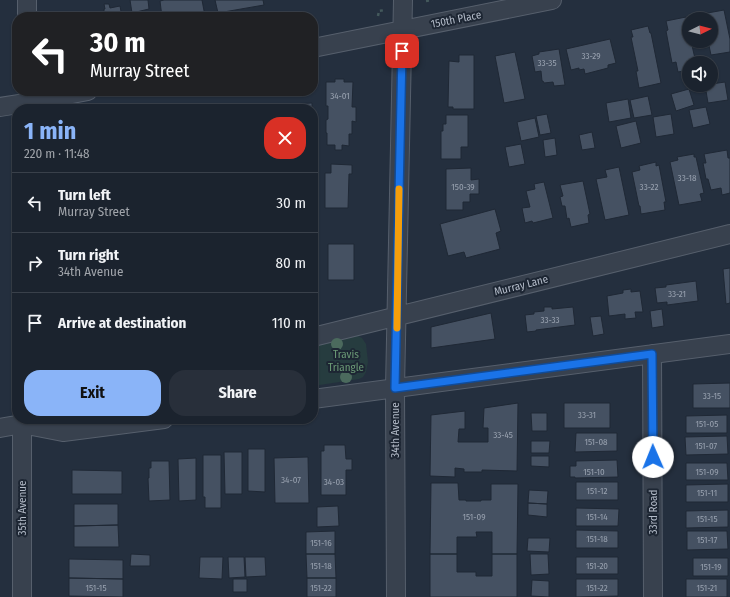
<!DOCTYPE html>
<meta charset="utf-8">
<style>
:root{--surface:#1b232e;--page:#282f3a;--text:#f1f3f6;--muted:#a0a4aa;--line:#39404a;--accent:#8ab4f8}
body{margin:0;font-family:"Fira Sans Condensed",sans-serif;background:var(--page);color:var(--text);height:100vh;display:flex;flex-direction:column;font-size:15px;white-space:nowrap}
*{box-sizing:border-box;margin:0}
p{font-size:13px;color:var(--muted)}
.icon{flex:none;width:22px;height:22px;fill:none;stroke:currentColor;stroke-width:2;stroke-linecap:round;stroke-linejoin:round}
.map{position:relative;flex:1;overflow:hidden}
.drawer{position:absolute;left:12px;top:104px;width:306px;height:320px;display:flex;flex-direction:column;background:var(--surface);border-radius:16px;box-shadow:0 1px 3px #0004,0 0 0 1px var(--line)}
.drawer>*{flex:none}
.hud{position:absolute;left:12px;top:12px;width:306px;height:84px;border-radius:16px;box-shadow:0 1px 3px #0004,0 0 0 1px var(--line);background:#202124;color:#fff;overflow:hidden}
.needle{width:26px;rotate:84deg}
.tools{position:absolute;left:682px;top:12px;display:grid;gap:8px}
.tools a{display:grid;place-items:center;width:36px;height:36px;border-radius:50%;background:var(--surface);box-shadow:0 1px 3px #0004,0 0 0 1px var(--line);font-size:20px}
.pin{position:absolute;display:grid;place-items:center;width:34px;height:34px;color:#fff;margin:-17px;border-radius:8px;box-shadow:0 2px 6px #0006}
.me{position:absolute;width:44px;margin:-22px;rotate:359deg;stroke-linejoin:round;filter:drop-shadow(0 0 3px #0008)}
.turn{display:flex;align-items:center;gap:14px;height:84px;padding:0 12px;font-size:18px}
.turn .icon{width:52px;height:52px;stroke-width:2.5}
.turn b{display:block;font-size:28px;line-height:34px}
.round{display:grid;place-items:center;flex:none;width:42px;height:42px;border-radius:16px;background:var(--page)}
.head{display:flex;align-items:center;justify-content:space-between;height:68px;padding:0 12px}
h1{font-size:24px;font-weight:700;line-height:30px;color:var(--accent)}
.action{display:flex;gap:8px;margin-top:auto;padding:8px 12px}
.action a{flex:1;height:46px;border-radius:16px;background:var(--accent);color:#111;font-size:16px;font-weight:700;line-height:46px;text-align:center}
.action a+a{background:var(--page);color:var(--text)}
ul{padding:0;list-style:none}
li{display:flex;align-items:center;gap:12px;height:60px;padding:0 12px;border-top:1px solid var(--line)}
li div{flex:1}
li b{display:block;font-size:15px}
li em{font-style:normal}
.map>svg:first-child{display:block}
.green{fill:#263c3f}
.building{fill:#455162;stroke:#1f2835}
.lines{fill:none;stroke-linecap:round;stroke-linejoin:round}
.street-casing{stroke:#565f6c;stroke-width:20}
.path{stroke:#44595c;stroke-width:2.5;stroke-dasharray:3 3;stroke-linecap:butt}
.street{stroke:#38414e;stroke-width:18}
.tree{fill:#4b6a5d}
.route-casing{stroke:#114b97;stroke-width:10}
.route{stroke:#1a73e8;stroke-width:7}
.slow{stroke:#f59e0b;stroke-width:7}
.labels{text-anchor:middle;stroke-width:4;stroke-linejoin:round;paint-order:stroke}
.number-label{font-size:9px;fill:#98a1af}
.street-label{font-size:11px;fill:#b4bcc9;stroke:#1d2633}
.park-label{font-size:11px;fill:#6b9a76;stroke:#1d2633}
</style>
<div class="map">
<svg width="730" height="597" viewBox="0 0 730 597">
<rect width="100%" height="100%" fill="#242f3e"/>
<path class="green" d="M358,336L362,338L366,344L368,362L366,372L363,377L359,379L313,386V346Z"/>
<path class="building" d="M130,0H148L149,9L132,13Z
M164,0H202L205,16L198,17H162L160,1Z
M215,0H263L264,5L218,13Z
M104,4H109L110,8L120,6L122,17H78L104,12V9H105Z
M724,10L730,39V52L711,55L708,41H711V19H703L702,14Z
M686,17L689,30V41H691L696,63H689V70L678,72L676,62L672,63L666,31L668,30L666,21Z
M648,26L650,33H651L661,83L639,88L636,71H638L631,37H633L631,30Z
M610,39L616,63L608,65V68L585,74L584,69L579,70V68L571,70L566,49Z
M559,49L565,85L554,86L553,82L544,83L543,81H542L541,71L535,72L532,56L539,54V52Z
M515,52L525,99L504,103L495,56Z
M459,55H474V109H453V107H448L449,61L459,62Z
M335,79H344V82H353L352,107H356V122L352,121V134H349V146L342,145V150H335V145H327V133H326V120L328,119V106H326V82H335Z
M725,82L728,100L708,103L705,85Z
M689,89L694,105L676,111L671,94Z
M648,96L652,115L634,118L630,100Z
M628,99L631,118L609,122L606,103Z
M312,103V109H290V104Z
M706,107L710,124L693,128L689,110Z
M547,114L551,133L540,135L536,116Z
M671,114L674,134L656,137L653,117Z
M446,115H468V147H461V159H441V131H443V124H446Z
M535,118L539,137L521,141L517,122Z
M636,121L641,143L621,148L616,126Z
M592,132L595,148L582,150L579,135Z
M555,138L557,155L545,157L543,140Z
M521,144L525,164L509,167L505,147Z
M727,150L728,158H730V193L722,195L721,188L711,190L708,179H706L703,163H706L704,154Z
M694,154V157H696L704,193L700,194L702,201L679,205L670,162L678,160L677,157Z
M656,162V166L659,165L666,202H664L665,210L641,214L640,206H639L632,172L640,170L639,166Z
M331,164L352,165V174H349L348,208H325V173H331Z
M619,167L629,215L605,220L596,179L607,177L605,170Z
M471,168V180L479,179V194H470V202H463V210H446V169Z
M583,181L590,214L588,215L589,223L571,227L569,218L567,219L565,206H562L560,197L563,196L560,185Z
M544,182L553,218L533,223L532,221L525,223L522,208L530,207L526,191L535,189L534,184Z
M495,209L501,231L496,233L500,249L466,258L464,252L448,256L440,224Z
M328,244H354V280H328Z
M313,260H314V271H318V295H313Z
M730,268V303L726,304L723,269Z
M696,281L698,301L667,305V302L657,303L655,288L666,287V285Z
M631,289V292L640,291L643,312H635L636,318L625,319V314L609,316L607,296L623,293V290Z
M544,307H552V309L573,307L575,325L536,330V331L527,332L525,315L534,314V312L544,311Z
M662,309L664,326L652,328L650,311Z
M491,313L495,339L431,348V327Z
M601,316L604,334L593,336L590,317Z
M730,383V408H693V384Z
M518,403L517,471L482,470V472H464V469L455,468V477L430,476L431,415L465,411V429H459L458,442H488V428H483L484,408Z
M564,403H610V428H564Z
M531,413H547V431H532Z
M727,415V433H686V416Z
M576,433H617V451L575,452Z
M727,436L728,454L686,455L685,437Z
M531,441H550L549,453H531Z
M324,445H345L346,459H352V470H346V495H321V451H324Z
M248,449H265V492L248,491Z
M224,452H242V494H225Z
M203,455H221V508H205V497H203Z
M531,456H549V467L531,466Z
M308,457L309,503H275L274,458Z
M196,458V500L179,501L178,459Z
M617,460L618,477L575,478V477H570V466H576V461Z
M151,461H169L170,500L149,501L148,478H149V468H151Z
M686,463H727L728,480H686Z
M72,470L122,471V494H72Z
M576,482H618V500H576Z
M431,483H458L459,500H466V501H481V500H491V484H518L517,554H492V532H476L477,537H457V554H430Z
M728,484V502H686V485Z
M529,490L548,491L547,504L528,503Z
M528,503L547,504V517L528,515Z
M74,504H118V525L74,526Z
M338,506L339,526L317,527V507Z
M576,508L619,509L618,526H576Z
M728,510V527L686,528V511Z
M118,525L119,547H74V526Z
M576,530L618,531V548H576Z
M335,531V554H306V532Z
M687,531H727L728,549L687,550Z
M528,538H550L549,552L527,551Z
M131,554L150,555V566H130Z
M306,554H335L336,578H307Z
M430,554H457V572H476V576H492V554H517V597H430Z
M530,554H548L549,574L531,575Z
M200,557H223L222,579L199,578Z
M228,557H244L245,577L229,578Z
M245,557H265L266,576L246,577Z
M576,557H618V574H576Z
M693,558H728V576H693Z
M69,559L123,560V579L69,578Z
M69,578L123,579V597L69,596Z
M307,578H336V597H307Z
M233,579H247V592H233Z
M576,579H618V596L576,597Z
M686,579H727V597H686Z
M532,580L549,581V597L531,596Z"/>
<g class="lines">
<g class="street-casing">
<path id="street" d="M27,17V0
M313,48L552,0
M0,107L25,103L88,91
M313,337L730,234
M652,354L653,597
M313,399L730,344
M22,419V597
M0,428L22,424L63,432L164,419
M396,597L395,388L403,0"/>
</g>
<path class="path" d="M426,1L432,0
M378,16L379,11L385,10"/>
<use href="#street" class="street"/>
</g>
<g class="tree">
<circle cx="337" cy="344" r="6"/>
<circle cx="346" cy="377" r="6"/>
</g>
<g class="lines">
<g class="route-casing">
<path id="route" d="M402,51L395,388L652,354L653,457"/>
</g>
<use href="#route" class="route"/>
<path class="slow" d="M397,328L399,189"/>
</g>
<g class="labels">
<g class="number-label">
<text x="591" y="59">33-29</text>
<text x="547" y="66">33-35</text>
<text x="340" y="99">34-01</text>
<text x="687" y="181">33-18</text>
<text x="463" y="190">150-39</text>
<text x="649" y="190">33-22</text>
<text x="677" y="297">33-21</text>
<text x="550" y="323">33-33</text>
<text x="712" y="399">33-15</text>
<text x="587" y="418">33-31</text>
<text x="707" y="427">151-05</text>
<text x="503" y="438">33-45</text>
<text x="596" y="445">151-08</text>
<text x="706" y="449">151-07</text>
<text x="594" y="475">151-10</text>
<text x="707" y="475">151-09</text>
<text x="291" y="483">34-07</text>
<text x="334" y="485">34-03</text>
<text x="597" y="494">151-12</text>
<text x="707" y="496">151-11</text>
<text x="474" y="520">151-09</text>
<text x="597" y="520">151-14</text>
<text x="707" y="522">151-15</text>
<text x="597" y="542">151-18</text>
<text x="707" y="543">151-17</text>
<text x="321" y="546">151-16</text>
<text x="321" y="569">151-18</text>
<text x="597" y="569">151-20</text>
<text x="711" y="570">151-19</text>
<text x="96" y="591">151-15</text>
<text x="321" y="591">151-22</text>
<text x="597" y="591">151-22</text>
<text x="707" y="591">151-21</text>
</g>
<g class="street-label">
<text transform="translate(456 19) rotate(-11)" y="4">150th Place</text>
<text transform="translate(521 285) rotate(-14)" y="4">Murray Lane</text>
<text transform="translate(395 430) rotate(-90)" y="4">34th Avenue</text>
<text transform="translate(22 508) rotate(-90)" y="4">35th Avenue</text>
<text transform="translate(653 512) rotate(-90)" y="4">33rd Road</text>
</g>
<g class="park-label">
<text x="346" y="358">Travis<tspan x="346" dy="13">Triangle</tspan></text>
</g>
</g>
</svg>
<div class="tools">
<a><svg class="needle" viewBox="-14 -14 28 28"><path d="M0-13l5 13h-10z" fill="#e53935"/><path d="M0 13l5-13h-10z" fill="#a0a4aa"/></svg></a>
<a><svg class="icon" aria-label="sound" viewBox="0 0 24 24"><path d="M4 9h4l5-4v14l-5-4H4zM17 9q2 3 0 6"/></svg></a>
</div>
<div class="pin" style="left:402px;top:51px;background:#d93025"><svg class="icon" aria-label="arrive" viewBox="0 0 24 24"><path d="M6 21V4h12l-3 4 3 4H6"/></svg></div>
<svg class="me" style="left:653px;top:457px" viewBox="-20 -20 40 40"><circle r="19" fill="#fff"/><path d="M0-13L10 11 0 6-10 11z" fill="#1a73e8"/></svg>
<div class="hud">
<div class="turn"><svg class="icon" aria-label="left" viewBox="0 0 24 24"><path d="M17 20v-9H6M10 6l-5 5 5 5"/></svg><div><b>30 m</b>Murray Street</div></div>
</div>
<section class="drawer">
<div class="head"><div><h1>1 min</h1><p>220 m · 11:48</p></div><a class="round" style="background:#d93025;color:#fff"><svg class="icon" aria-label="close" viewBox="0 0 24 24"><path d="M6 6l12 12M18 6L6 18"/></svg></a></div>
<ul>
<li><svg class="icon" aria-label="left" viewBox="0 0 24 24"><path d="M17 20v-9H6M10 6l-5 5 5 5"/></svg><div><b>Turn left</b><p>Murray Street</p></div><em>30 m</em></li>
<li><svg class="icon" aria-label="right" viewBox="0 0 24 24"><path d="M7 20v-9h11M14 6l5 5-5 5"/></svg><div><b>Turn right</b><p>34th Avenue</p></div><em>80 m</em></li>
<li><svg class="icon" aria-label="arrive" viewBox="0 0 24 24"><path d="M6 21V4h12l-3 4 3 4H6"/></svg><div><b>Arrive at destination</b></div><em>110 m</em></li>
</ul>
<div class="action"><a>Exit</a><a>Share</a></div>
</section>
</div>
